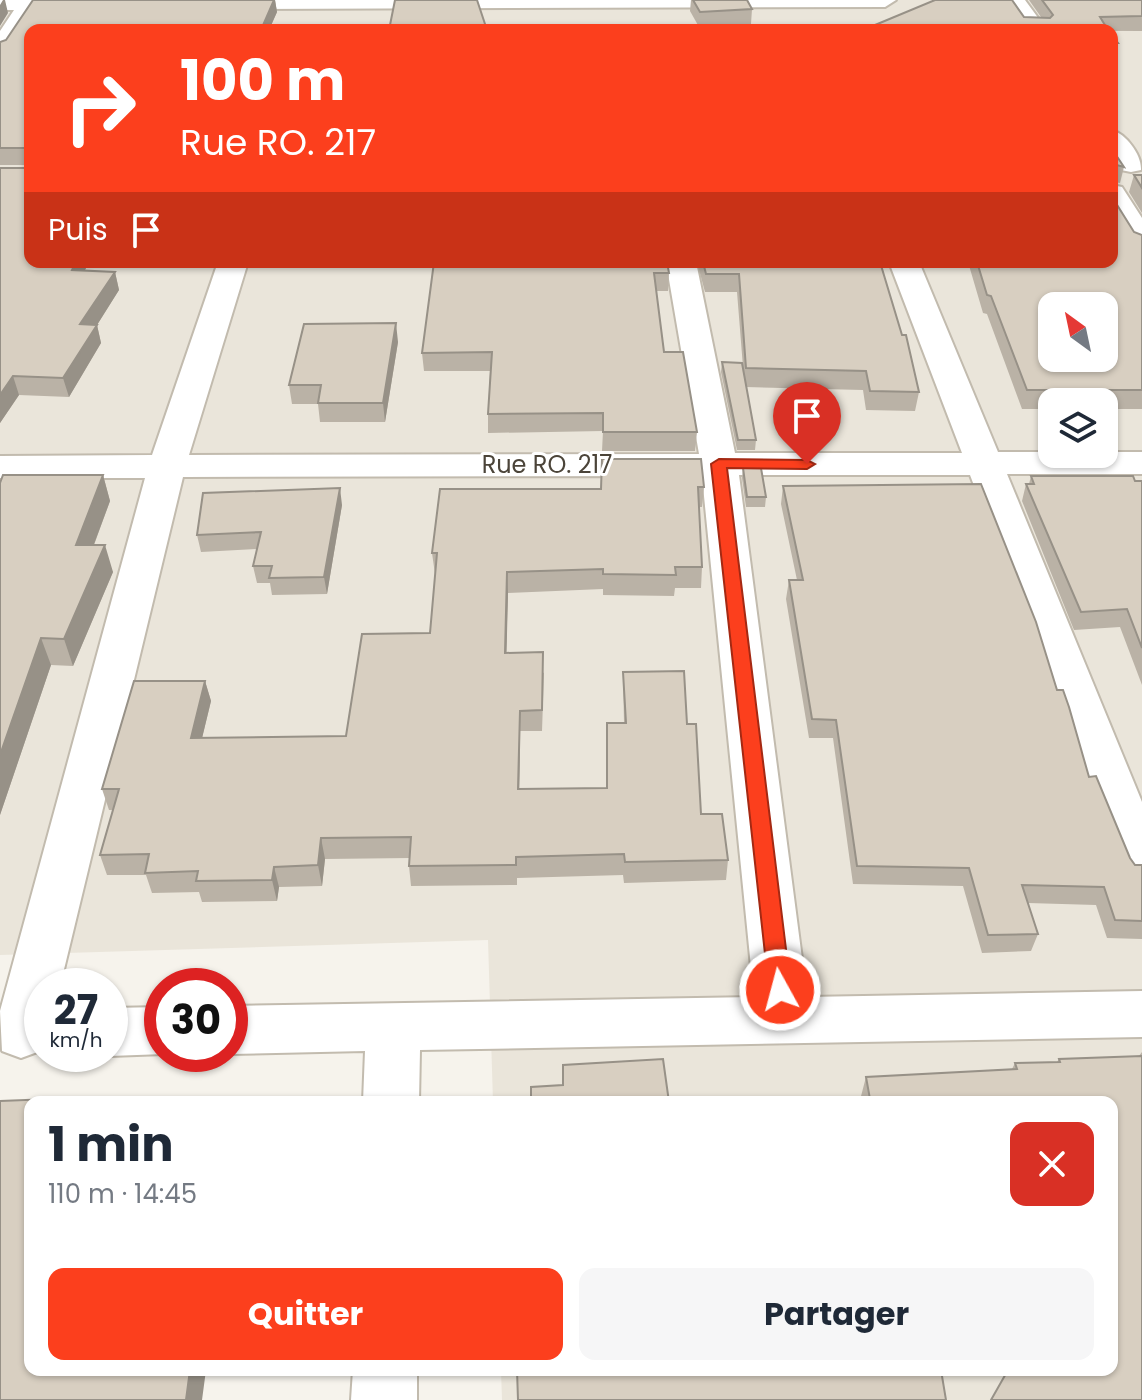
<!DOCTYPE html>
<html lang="fr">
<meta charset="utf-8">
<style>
:root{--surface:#fff;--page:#f6f6f7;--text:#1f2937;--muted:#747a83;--accent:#fc3f1d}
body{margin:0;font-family:Poppins,sans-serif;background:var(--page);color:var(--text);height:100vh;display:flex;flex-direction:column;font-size:30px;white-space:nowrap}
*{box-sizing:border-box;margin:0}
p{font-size:26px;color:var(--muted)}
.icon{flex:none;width:44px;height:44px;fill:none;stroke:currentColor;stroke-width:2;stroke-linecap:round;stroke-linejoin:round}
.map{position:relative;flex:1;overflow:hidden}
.drawer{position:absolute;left:24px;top:1096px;width:1094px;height:280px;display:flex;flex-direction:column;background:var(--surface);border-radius:16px;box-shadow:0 2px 6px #0004}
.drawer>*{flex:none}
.top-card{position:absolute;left:24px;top:24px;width:1094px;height:244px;border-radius:16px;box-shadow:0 2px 6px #0004;background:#fc3f1d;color:#fff;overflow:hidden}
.needle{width:52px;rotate:327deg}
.fabs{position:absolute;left:1038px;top:292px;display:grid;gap:16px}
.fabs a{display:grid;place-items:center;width:80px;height:80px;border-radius:16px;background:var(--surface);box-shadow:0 2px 6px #0004;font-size:40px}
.speed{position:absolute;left:24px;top:968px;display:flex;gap:16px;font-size:40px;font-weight:700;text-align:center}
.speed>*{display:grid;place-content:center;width:104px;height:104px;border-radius:50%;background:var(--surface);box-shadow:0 2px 6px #0004;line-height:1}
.speed small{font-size:20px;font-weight:400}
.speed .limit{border:12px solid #d22;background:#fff;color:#111}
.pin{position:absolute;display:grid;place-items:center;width:68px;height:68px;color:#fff;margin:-82px -34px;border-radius:50% 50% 50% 0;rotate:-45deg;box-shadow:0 0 8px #0007}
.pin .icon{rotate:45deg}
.me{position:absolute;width:88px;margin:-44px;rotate:353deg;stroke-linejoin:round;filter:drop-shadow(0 0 6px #0008)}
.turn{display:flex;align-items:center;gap:28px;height:168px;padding:0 24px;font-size:36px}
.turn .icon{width:104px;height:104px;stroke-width:2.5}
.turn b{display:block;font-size:56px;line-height:68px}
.then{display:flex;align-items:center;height:76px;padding:0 24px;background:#0003;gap:16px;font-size:30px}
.round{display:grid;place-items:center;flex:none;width:84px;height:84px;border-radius:16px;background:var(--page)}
.overview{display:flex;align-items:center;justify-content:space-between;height:136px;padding:0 24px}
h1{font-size:48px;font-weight:700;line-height:60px}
.primary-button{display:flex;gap:16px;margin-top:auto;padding:16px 24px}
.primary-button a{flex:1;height:92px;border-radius:16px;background:var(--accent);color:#fff;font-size:32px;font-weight:700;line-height:92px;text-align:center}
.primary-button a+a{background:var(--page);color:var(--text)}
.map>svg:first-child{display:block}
.residential{fill:#eae5da;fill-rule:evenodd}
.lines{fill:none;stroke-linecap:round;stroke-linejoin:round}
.street-casing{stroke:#c2bbae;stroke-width:4}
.street{fill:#fff;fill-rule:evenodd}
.wall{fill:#bab2a6}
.shaded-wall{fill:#979187}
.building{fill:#d8cfc1;stroke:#979187;stroke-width:2;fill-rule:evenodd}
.route{fill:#fc3f1d;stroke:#a42913;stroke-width:2}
.labels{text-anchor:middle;stroke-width:6;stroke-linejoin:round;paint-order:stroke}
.street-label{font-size:24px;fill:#4b4439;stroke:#fff}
</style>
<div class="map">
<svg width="1142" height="1400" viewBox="0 0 1142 1400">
<rect width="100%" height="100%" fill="#f6f3ec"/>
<path class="residential" d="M0,0H1142V1400H502L501,1370H1112V1102H493L488,940L0,955ZM30,30H1112V262H30ZM1052,306H1104V358H1052ZM1052,402H1104V454H1052Z"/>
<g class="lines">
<g class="street-casing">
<path id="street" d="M0,0H99L101,3L90,10H36L8,54L0,56V31L14,10H0Z
M204,0H896L885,7L214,9L206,7Z
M1003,0H1025L1047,30H1023Z
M1112,130C1126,134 1142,155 1141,170L1131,172L1121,170L1112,157Z
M1112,185L1122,187L1142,218V251L1131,248L1112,217Z
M218,262H248L189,455L699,454L666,262H696L735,453H962L889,262H919L998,452H1142V474H1007L1142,802V880L1125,875L1118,861L970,475H739L807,997L1142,991V1037L420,1050L419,1102H363L365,1051L230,1054V1006L754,997L702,476L183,477L60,986H42V1047L40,1051L21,1058L2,1051L0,1011L145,478H0V456L152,455Z
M162,1007L164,1054L110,1056L105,1054H110V1008Z
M353,1370H417V1400H351Z"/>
</g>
<use href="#street" class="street"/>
</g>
<path class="wall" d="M33,0H275L277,12L269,30H30V262H89L85,270L115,272L119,290L97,325L101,343L69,397L19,395L0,423V168H27V165H0V42L6,40Z
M691,0H747L752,9L751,24L699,27L690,11Z
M1029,0H1142V31L862,30L1024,17H1041Z
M1112,35L1118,43L1113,59H1112Z
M1112,149L1124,167L1120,183L1114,182V200L1134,232L1142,235V409H1104V402H1052V409H1022L987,314L983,313L968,262H1112Z
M1134,175H1142V213L1129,192Z
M434,262L669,273L668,291H656L664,352L697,432L695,451H602L603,431L488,433V414L490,371H424L422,353Z
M697,262H880L919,392L915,411L866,410L863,390L746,387L756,440L755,450H737L721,372L722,362L743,367L737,292H705Z
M398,342L385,422H320L318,404H292L289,385Z
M743,468L766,497L765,507H746L742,478Z
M103,475L110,501L94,545L113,572L73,666L51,665L0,815V483Z
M1031,476L1142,481V685L1120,627L1074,630L1022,501L1026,484H1029Z
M783,486L1057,690L1089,777L1130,858L1135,865H1142V939L1107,938L1096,905L1028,903L1038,934L1031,951L982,953L963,886L853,884L833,738H809L786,599L789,580H797L781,504Z
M704,487L702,507H699L702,567L701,588H675L674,596L603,595V589L508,593L506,653L544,673L542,731H520L519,789L606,788L624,723L623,672L687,724L701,814L728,860L726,880L624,883L623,875L517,878V885L411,886L409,866L410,858L325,859L322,886L279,887L277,901L202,902L199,892L152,893L146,875H107L100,855L113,810H109L102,789L205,681L211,701L202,738L346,736L430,633L435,574L432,553L601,489Z
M342,505L327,594L272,595L270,583H257L253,566L257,549L201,552L197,535Z
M1142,1052V1400L1112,1370V1102L860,1100L866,1077L1012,1069L1015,1063L1057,1062L1059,1059L1139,1056Z"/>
<path class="shaded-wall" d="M3,0H5L8,13L0,26V5Z
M274,0H275L277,12L269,30H261Z
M76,262H89L76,288L72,270Z
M115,272L119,290L97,325L101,343L69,397L63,378L80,324Z
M396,323L398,342L385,422L383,403Z
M13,376L19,395L0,423V395Z
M103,475L110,501L84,571L76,545Z
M340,488L342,505L327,594L324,577Z
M105,545L113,572L73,666L64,639Z
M507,572L508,593L506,674L505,653Z
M41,638L51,665L0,815V755Z
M205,681L211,701L197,759L191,738Z
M520,711V731L519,810L518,789Z
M321,838L325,859L322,886L318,865Z
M274,867L279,887L277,901L272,880Z
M190,1370H206L202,1400H186Z"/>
<path class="building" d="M33,0H274L261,30H30V262H76L72,270L115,272L80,324L97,325L63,378L13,376L0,395V168H27L28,148H0V42L6,40Z
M395,0H477L487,30H389Z
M693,0H747L752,9L700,12Z
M935,0H1012L1024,17L1050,18L1053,15L1042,0H1142V16L1100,17L1108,30H863Z
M1112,35L1118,43H1112Z
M1112,149L1124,167L1117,165L1114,168V200L1134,232L1142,235V390H1027L991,296L987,295L977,262H1112ZM1052,306H1104V358H1052Z
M1134,175H1142V188Z
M434,262H667L669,273H654L664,352H683L697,432H603V413L488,414L492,352L422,353Z
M703,262H880L902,335H906L919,392L870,391L866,371L746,368L739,274H706Z
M396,323L383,403H318L321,385H289L304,324Z
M722,362L742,363L756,440H738Z
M602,459H701L704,487H698L702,567H675L676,575L603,574V569L507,572L505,653L543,652L542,710L520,711L518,789L607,788V723H626L623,672L684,671L687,724H696L701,814H722L728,860L625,862L624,854L516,857V865L409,866L411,837L321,838L318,865L274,867L272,880L196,881L198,871L145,873L149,854L100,855L119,789H102L134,681H205L191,738L346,736L362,634L430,633L437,553H432L440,489H601Z
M743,468H761L766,497H747Z
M3,475H103L76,545H105L64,639L41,638L0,755V483Z
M1031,476H1133L1135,481H1142V648L1127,609L1081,612L1026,484H1034Z
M981,484L1036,622L1057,690H1063L1069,707L1089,777L1096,776L1130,858L1135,865H1142V921L1115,920L1104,887L1022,885L1038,934L988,935L969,868L857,866L836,720L812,719L789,580H803L783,486Z
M340,488L324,577L269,578L272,566H253L261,532L197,535L203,493Z
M1142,1056V1400H991L1008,1370H1112V1102H830L870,1099L866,1077L1017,1069L1015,1063L1060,1062L1059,1059Z
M663,1059L669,1102H531V1087L563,1085V1065Z
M76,1098L75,1102H30V1370H190L186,1400H0V1101Z
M227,1099V1102H163Z
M517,1370H941L946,1400H518Z"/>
<path class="route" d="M719,459L807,460L815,464L807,469L727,468L791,990L788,996L780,999L772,996L769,990L711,464Z"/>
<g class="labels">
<g class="street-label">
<text x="547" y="473">Rue RO. 217</text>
</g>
</g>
</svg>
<div class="fabs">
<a><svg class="needle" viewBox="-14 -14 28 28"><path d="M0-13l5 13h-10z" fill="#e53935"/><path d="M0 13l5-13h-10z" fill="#747a83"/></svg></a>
<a><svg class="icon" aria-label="layers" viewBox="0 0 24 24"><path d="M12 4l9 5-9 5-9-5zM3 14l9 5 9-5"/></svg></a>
</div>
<div class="speed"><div>27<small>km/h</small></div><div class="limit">30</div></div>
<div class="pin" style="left:807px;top:464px;background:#d93025"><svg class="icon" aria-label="arrive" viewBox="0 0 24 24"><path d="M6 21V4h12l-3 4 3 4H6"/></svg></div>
<svg class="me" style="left:780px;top:990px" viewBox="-20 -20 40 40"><circle r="17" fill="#fc3f1d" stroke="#fff" stroke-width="3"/><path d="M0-11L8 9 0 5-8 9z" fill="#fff"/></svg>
<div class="top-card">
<div class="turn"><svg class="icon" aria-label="right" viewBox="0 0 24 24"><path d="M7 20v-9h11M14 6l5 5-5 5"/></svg><div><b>100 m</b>Rue RO. 217</div></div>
<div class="then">Puis<svg class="icon" aria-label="arrive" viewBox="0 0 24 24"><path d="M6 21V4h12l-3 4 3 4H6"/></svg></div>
</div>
<section class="drawer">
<div class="overview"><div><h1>1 min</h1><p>110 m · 14:45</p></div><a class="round" style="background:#d93025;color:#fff"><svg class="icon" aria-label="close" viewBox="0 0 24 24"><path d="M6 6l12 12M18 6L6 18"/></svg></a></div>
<div class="primary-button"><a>Quitter</a><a>Partager</a></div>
</section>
</div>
